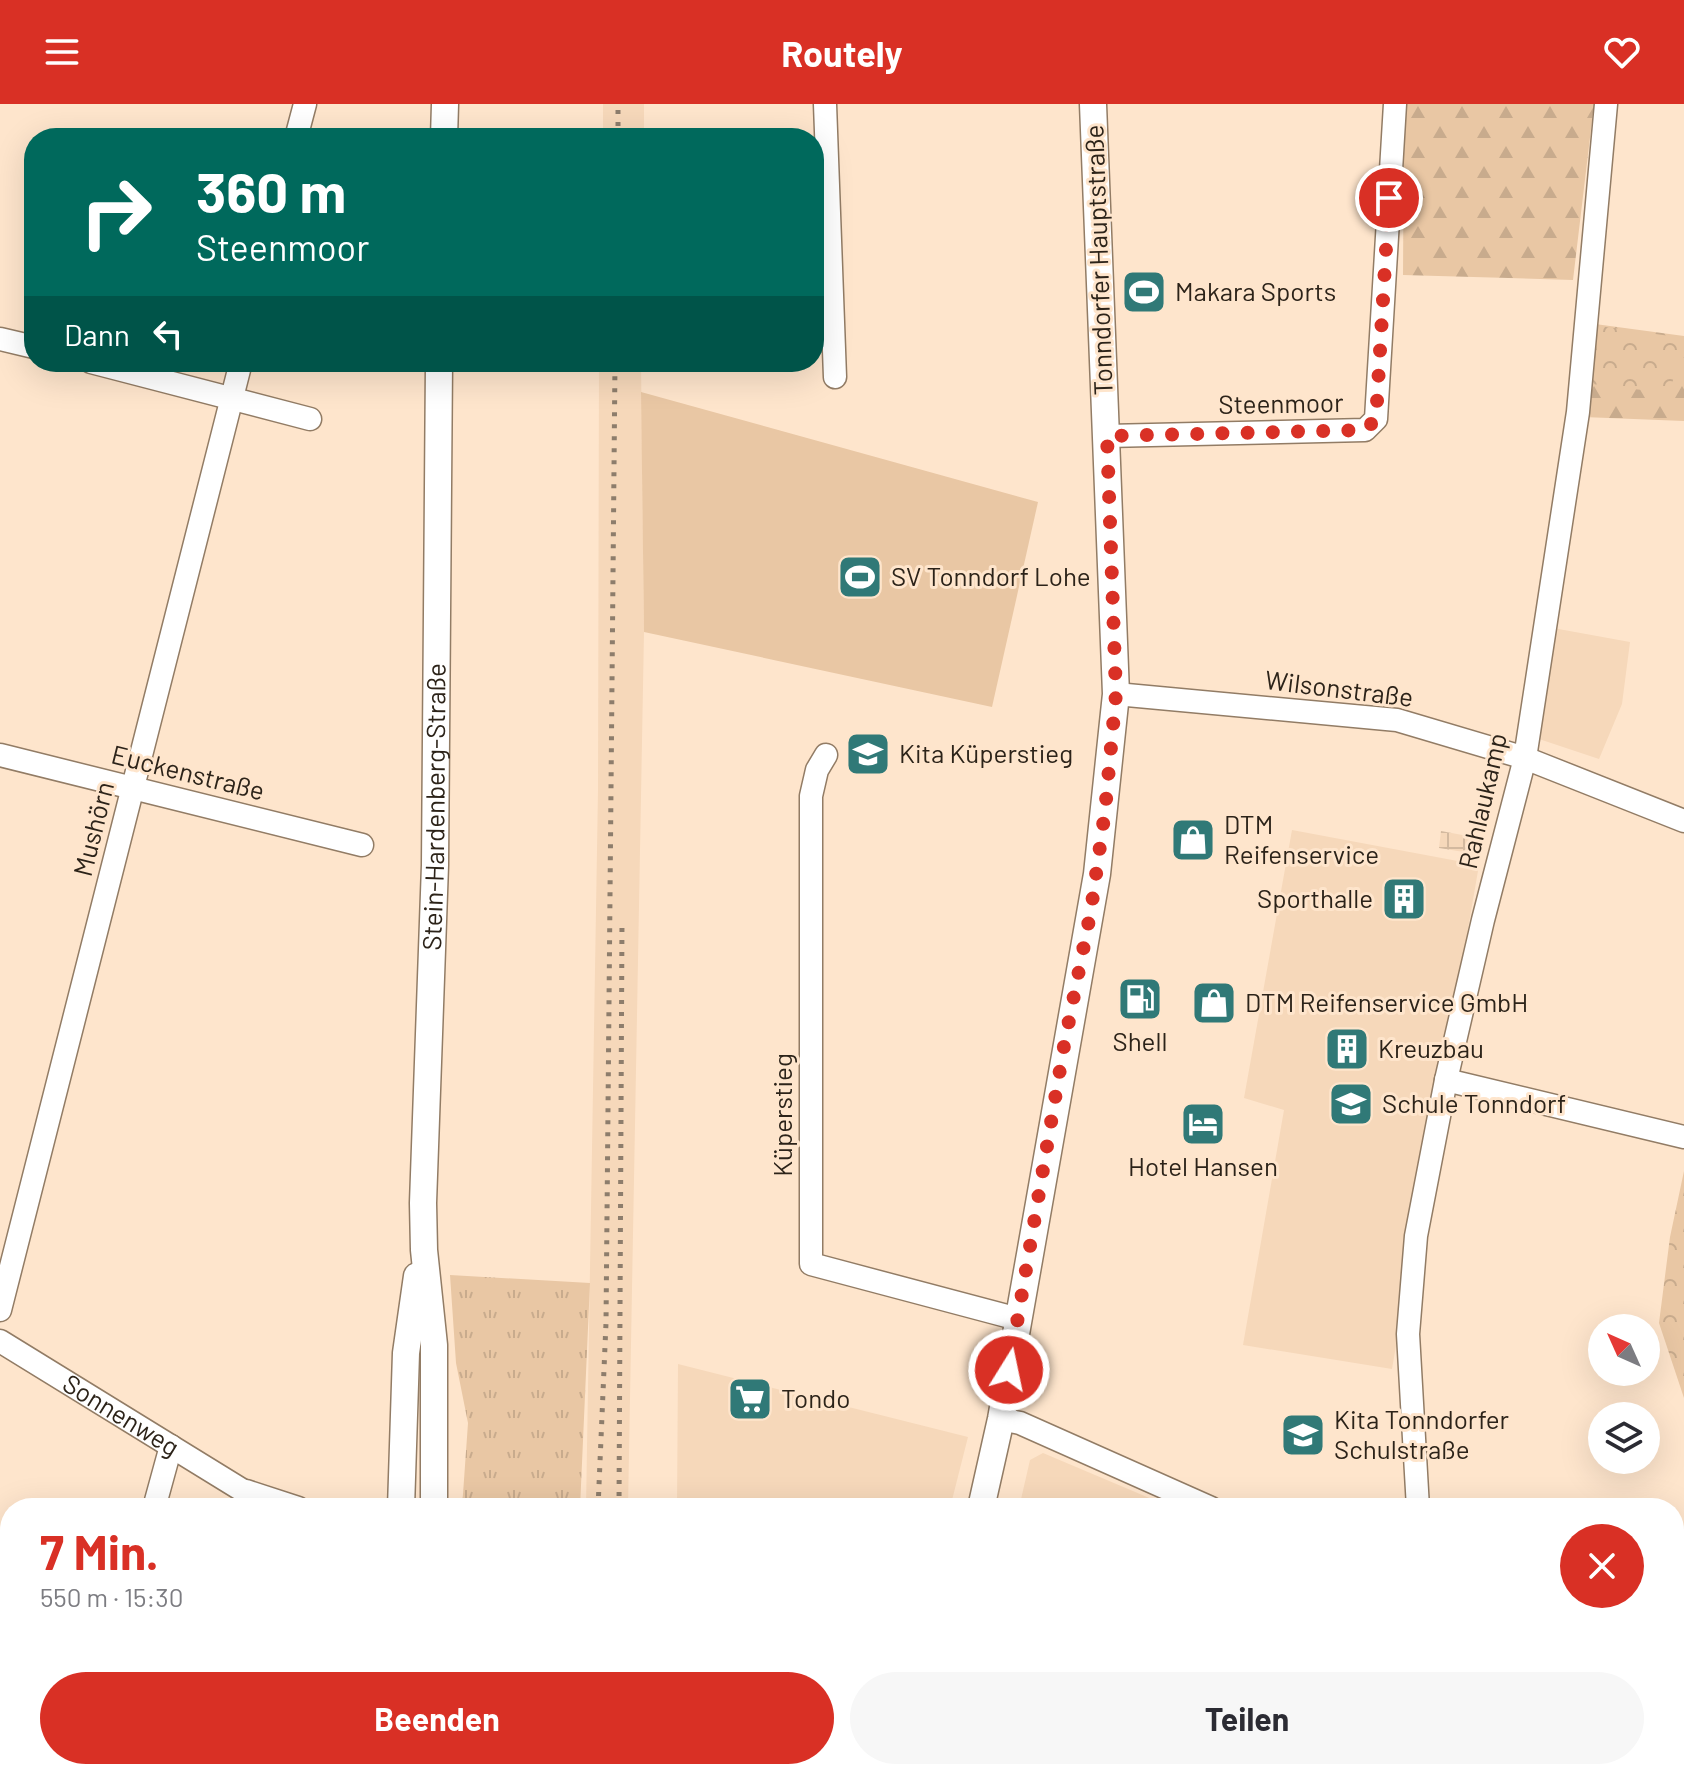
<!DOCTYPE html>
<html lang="de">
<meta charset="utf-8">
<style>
:root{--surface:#fff;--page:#f7f7f7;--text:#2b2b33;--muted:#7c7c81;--accent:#d93025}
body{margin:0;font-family:Barlow,sans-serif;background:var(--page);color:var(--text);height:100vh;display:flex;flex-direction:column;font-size:30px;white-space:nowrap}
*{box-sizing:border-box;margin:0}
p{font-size:26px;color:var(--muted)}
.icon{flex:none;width:44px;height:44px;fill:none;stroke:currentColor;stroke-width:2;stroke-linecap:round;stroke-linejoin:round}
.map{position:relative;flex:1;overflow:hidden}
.panel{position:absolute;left:0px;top:1394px;width:1684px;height:282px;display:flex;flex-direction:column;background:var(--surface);border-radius:32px 32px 0 0;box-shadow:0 8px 32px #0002}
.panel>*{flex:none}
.hud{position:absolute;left:24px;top:24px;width:800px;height:244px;border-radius:32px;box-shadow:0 8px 32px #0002;background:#00695c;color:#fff;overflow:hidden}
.needle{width:52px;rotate:315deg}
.tools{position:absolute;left:1588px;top:1210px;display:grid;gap:16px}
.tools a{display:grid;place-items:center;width:72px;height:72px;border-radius:50%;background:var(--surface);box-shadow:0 8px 32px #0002;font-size:40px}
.pin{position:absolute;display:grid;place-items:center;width:68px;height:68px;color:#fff;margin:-34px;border:4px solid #fff;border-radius:50%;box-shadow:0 2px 8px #0007}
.me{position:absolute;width:88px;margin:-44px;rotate:10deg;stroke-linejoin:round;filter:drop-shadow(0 0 6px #0008)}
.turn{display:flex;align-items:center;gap:28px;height:168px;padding:0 40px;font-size:36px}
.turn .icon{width:104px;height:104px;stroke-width:2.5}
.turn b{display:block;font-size:56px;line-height:68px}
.then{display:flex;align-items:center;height:76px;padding:0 40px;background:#0003;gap:16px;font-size:30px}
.round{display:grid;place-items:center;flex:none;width:84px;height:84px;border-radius:42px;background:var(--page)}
.summary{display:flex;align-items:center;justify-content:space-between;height:136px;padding:0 40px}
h1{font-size:48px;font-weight:700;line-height:60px;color:var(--accent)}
.button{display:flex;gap:16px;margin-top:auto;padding:16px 40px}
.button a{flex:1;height:92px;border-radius:48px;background:var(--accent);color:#fff;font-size:32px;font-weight:700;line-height:92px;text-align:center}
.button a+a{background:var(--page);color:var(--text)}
header{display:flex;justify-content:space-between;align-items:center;height:104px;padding:0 40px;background:var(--accent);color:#fff;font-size:36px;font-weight:700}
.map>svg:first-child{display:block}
.built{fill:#f6d8ba}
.industrial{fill:url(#industrial-grid)}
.grass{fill:url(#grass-tufts)}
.forest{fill:url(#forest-firs)}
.park{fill:url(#park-crowns)}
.pitch{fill:#e9c7a4}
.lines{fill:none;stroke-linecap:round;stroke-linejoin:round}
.minor-casing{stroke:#927c65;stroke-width:25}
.major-casing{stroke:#927c65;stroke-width:29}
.minor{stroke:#fff;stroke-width:22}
.major{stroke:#fff;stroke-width:26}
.rail{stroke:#8d7d6c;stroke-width:5;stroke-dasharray:4 8;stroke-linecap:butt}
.route{stroke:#d93025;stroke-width:14;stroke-dasharray:0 25.2}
.labels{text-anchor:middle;stroke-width:6;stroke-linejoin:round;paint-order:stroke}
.street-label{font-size:26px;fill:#2c2319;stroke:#fee5cc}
.poi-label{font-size:26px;fill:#2c2319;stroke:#fee5cc;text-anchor:start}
</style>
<header><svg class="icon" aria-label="menu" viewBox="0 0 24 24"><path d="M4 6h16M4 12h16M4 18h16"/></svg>Routely<svg class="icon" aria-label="heart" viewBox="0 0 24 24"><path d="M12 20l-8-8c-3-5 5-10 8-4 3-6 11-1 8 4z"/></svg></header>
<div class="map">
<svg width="1684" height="1675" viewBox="0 0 1684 1675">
<defs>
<pattern id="industrial-grid" width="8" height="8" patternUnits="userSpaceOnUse" patternTransform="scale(2)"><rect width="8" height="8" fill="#f6d8ba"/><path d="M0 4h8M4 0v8" fill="none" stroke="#d3b99f"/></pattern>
<pattern id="grass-tufts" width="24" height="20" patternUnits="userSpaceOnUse" patternTransform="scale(2)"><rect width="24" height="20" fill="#e9c7a4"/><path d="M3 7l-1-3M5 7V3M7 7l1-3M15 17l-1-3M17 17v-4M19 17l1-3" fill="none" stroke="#c8ab8d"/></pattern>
<pattern id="forest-firs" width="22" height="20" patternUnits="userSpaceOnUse" patternTransform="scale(2)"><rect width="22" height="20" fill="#e9c7a4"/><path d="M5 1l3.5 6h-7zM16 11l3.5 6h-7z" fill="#c8ab8d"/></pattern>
<pattern id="park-crowns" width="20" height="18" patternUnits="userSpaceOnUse" patternTransform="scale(2)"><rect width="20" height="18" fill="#e9c7a4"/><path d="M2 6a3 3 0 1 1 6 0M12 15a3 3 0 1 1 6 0" fill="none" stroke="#c8ab8d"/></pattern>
</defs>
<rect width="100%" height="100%" fill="#fee5cc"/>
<path class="built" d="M603,0H644V34H603Z
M599,258H641L644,528L628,1404H586L598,686Z
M1553,524L1630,538L1622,600L1599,655L1539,635Z
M1292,726L1479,761L1392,1265L1243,1241L1284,1006L1244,994Z
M678,1260L968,1333L950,1404H677Z
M1043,1349L1173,1404H1019L1030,1356Z
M760,1666H883L880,1675H774Z
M971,1666H1454V1671L1474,1670V1675H973L975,1669Z"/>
<path class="industrial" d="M1441,727L1473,733L1470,749L1439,744Z"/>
<path class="grass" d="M450,1171L590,1179L580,1404H462L468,1319L456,1259Z"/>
<path class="forest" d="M1404,0H1594L1573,176L1403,171Z
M1595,220L1684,232V317L1583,313Z"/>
<path class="park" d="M1599,222L1684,234V253L1667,289L1592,280Z
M1684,1067V1294L1659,1219L1670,1133Z"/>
<path class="pitch" d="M641,288L1038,398L992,603L644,528Z"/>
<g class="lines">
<g class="minor-casing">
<g id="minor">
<path d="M825,0L835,273"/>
<path d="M296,34L305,0"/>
<path d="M0,235L34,243"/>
<path d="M91,258L310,315"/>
<path d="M1107,332L1365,326L1376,315L1395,0"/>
<path d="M1116,590L1397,616L1525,654L1684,717"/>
<path d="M0,651L362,741"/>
<path d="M826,651L817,666L811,692V1160L1018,1215"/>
<path d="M1446,976L1684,1033"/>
<path d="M0,1206L241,258"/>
<path id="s1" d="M0,1237L242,1386L260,1404"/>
<path d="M1001,1315L1020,1319L1211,1404"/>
<path d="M246,1387L298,1404"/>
<path d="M154,1404L171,1342"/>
<path d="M1418,1404L1408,1230L1416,1132L1446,976L1483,816L1525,654L1578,308L1606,0"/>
<path d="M1674,1479H1684"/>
<path d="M0,1652L10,1658"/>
<path d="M23,1666L38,1675"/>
<path d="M82,1675L85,1666"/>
</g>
</g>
<g class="major-casing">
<g id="major">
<path d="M444,34L445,0"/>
<path d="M401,1404L406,1249L417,1172"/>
<path id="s2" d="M434,1404V1241L424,1146L423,1099L435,761L439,258"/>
<path d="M981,1404L1001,1315L1097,770L1116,590L1093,0"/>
<path d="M676,1666L689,1675"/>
<path d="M394,1675V1666"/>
<path d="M423,1675V1666"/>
<path d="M915,1675L921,1666"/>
</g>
</g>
<use href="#minor" class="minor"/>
<use href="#major" class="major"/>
<path class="rail" d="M618,34V0
M598,1404L606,1219L615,258
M619,1404L622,816
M615,1666V1675
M589,1675L590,1666"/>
</g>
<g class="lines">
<path class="route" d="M1009,1266L1064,942L1091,806L1105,707L1116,590L1107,332L1365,326L1376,315L1389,94"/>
</g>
<defs>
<g id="stadium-square" transform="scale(2.3)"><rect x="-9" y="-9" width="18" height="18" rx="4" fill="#307977" stroke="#fee5cc"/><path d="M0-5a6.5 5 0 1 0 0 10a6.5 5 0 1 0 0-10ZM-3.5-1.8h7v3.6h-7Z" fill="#fff"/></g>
<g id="school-square" transform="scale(2.3)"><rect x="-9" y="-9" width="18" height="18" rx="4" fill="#307977" stroke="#fee5cc"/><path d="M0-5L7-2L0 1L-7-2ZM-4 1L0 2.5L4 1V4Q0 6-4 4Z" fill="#fff"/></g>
<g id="shop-square" transform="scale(2.3)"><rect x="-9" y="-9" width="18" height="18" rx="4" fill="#307977" stroke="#fee5cc"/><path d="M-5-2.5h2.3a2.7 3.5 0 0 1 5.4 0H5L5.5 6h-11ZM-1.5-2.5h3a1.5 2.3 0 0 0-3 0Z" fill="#fff"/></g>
<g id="building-square" transform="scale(2.3)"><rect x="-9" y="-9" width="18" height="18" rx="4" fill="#307977" stroke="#fee5cc"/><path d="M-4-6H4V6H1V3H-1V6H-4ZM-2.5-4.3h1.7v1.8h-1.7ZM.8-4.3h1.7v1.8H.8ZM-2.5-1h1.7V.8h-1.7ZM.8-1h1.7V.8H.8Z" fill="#fff"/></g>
<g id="fuel-square" transform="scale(2.3)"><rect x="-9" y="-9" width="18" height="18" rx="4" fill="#307977" stroke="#fee5cc"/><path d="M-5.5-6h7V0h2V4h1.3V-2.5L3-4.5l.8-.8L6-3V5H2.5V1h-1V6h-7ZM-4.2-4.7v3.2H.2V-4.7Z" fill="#fff"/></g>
<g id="hotel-square" transform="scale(2.3)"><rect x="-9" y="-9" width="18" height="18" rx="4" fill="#307977" stroke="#fee5cc"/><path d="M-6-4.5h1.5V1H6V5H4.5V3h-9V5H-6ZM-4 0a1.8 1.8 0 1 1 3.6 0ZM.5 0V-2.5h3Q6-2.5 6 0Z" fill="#fff"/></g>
<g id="supermarket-square" transform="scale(2.3)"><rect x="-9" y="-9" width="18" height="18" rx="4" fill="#307977" stroke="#fee5cc"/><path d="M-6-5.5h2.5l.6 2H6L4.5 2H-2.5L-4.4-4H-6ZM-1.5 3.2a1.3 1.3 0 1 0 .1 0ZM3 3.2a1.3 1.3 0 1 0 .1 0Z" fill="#fff"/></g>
</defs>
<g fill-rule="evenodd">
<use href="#stadium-square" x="1144" y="188"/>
<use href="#stadium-square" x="860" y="473"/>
<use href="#school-square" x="868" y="650"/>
<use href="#shop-square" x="1193" y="736"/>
<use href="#building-square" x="1404" y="795"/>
<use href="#fuel-square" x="1140" y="895"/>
<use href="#shop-square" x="1214" y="899"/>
<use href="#building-square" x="1347" y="945"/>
<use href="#school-square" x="1351" y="1000"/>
<use href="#hotel-square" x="1203" y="1020"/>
<use href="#supermarket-square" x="750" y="1295"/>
<use href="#school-square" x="1303" y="1331"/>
</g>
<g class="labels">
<g class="street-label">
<text transform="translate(1099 156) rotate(-92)" y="9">Tonndorfer Hauptstraße</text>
<text transform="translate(1281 300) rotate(-1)" y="9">Steenmoor</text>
<text transform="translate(1339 585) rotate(7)" y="9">Wilsonstraße</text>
<text transform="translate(188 669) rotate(14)" y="9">Euckenstraße</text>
<text transform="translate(1483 697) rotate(-77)" y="9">Rahlaukamp</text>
<text dy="9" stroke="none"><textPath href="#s2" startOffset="702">Stein-Hardenberg-Straße</textPath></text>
<text transform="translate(94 725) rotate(-76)" y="9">Mushörn</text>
<text transform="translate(783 1011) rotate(-90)" y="9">Küperstieg</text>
<text dy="9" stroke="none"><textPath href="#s1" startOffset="142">Sonnenweg</textPath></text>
</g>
<g class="poi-label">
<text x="1175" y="197">Makara Sports</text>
<text x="891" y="482">SV Tonndorf Lohe</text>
<text x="899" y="659">Kita Küperstieg</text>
<text x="1224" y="730">DTM<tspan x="1224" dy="30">Reifenservice</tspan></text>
<text x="1373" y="804" text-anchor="end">Sporthalle</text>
<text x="1245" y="908">DTM Reifenservice GmbH</text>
<text x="1140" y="947" text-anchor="middle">Shell</text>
<text x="1378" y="954">Kreuzbau</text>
<text x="1382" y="1009">Schule Tonndorf</text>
<text x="1203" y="1072" text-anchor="middle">Hotel Hansen</text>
<text x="781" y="1304">Tondo</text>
<text x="1334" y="1325">Kita Tonndorfer<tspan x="1334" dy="30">Schulstraße</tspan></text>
</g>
</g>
</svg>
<div class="tools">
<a><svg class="needle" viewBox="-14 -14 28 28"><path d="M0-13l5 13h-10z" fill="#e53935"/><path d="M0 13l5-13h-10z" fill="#7c7c81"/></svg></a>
<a><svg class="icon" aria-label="layers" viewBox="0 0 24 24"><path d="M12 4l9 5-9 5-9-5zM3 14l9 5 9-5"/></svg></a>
</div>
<div class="pin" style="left:1389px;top:94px;background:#d93025"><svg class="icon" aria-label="arrive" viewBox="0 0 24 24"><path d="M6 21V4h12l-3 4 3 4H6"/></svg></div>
<svg class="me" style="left:1009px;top:1266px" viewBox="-20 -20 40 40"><circle r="17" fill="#d93025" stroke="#fff" stroke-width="3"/><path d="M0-11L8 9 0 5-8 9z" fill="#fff"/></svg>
<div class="hud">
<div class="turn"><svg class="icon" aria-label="right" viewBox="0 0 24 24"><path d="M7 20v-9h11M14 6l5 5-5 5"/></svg><div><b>360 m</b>Steenmoor</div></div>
<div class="then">Dann<svg class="icon" aria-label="left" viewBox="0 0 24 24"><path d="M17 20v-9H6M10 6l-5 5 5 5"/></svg></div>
</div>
<section class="panel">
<div class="summary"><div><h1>7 Min.</h1><p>550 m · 15:30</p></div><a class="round" style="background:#d93025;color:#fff"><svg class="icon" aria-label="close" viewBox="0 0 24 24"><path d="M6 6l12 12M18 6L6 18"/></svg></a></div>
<div class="button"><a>Beenden</a><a>Teilen</a></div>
</section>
</div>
